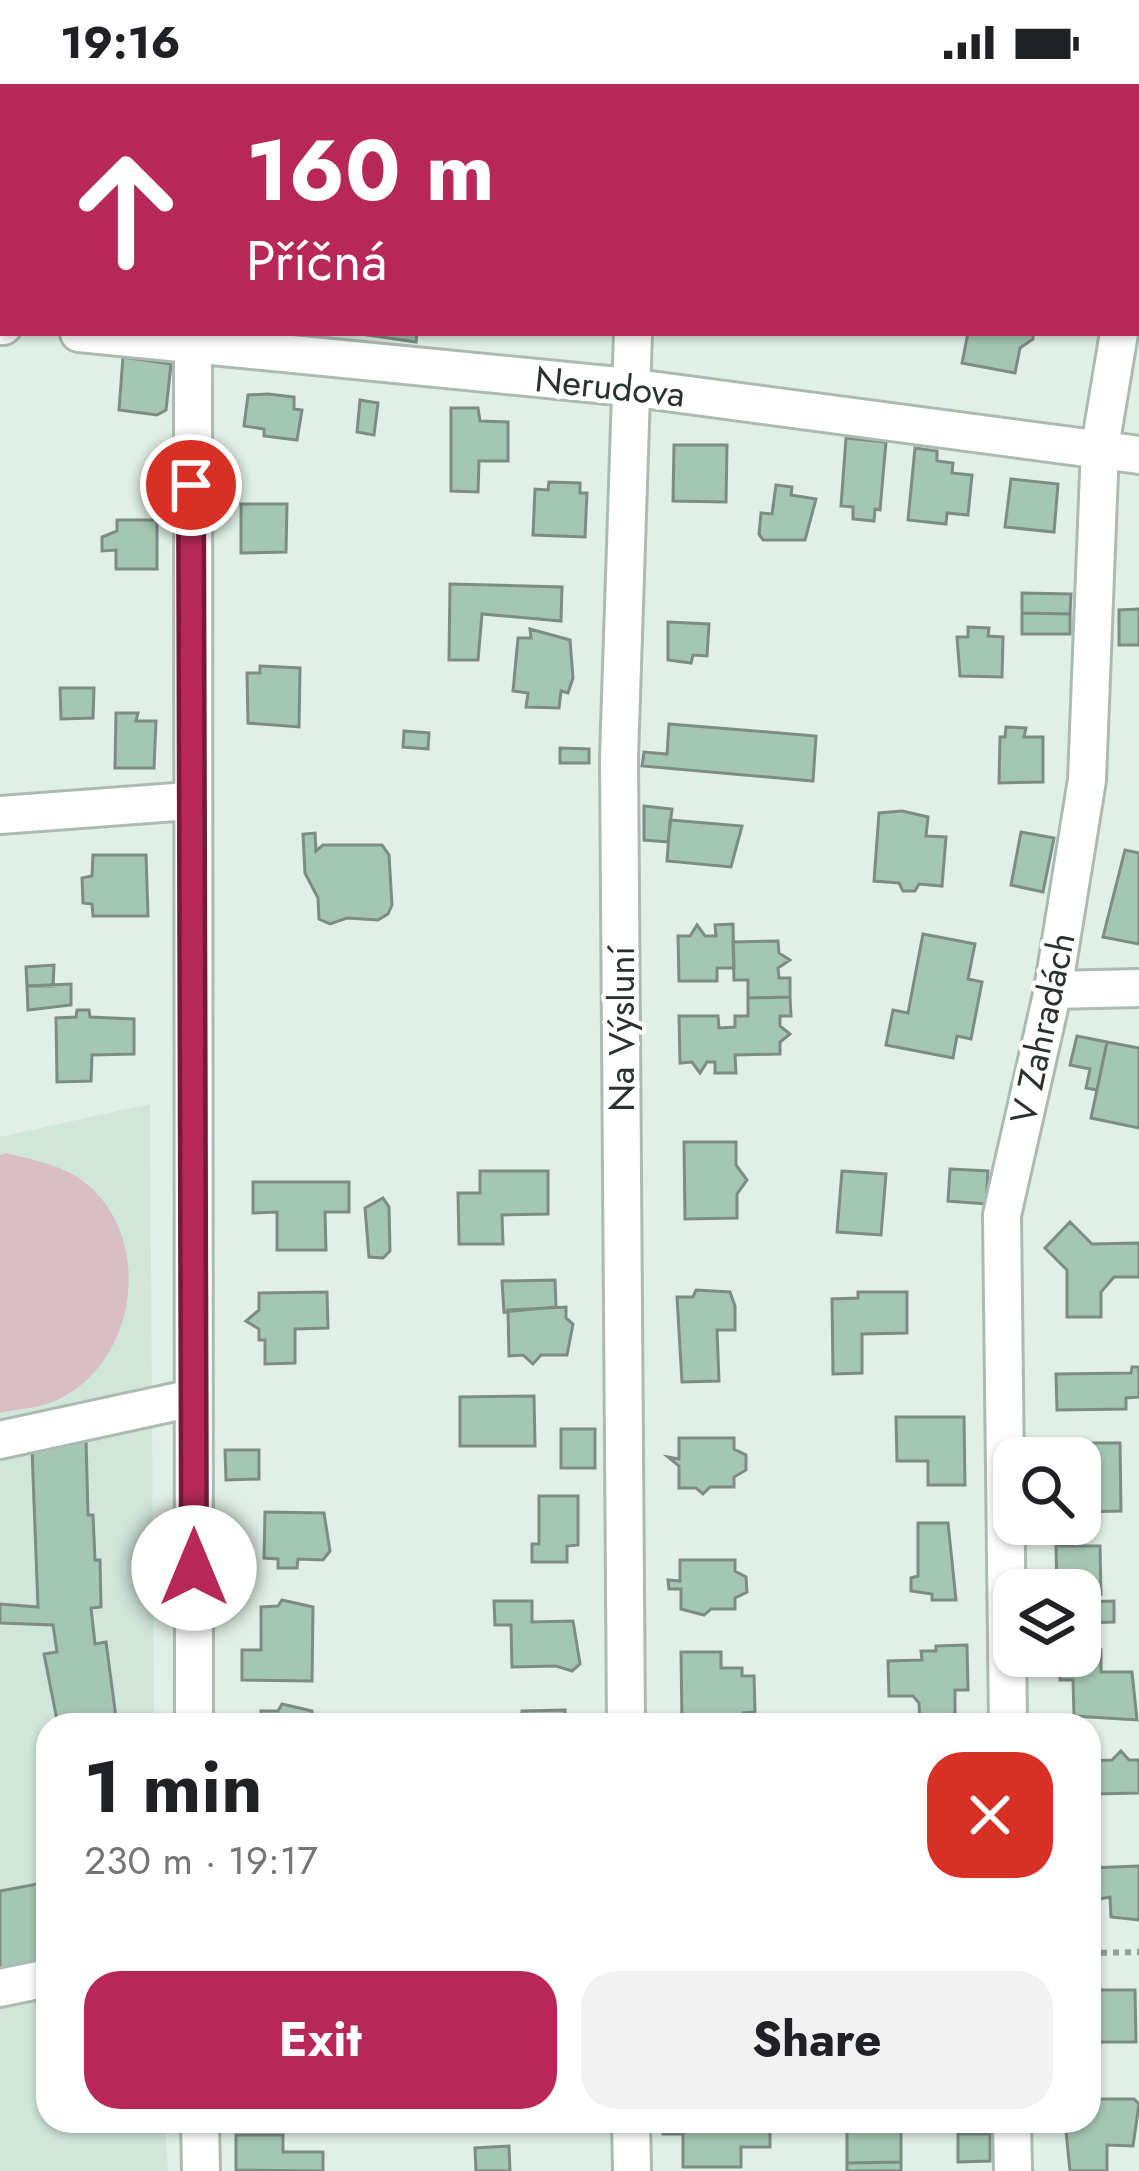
<!DOCTYPE html>
<meta charset="utf-8">
<style>
:root{--surface:#fff;--page:#f2f2f2;--text:#202124;--muted:#757577;--accent:#b72859}
body{margin:0;font-family:Jost,sans-serif;background:var(--page);color:var(--text);height:100vh;display:flex;flex-direction:column;font-size:45px;white-space:nowrap}
*{box-sizing:border-box;margin:0}
p{font-size:39px;color:var(--muted)}
.icon{flex:none;width:66px;height:66px;fill:none;stroke:currentColor;stroke-width:2;stroke-linecap:round;stroke-linejoin:round}
.map{position:relative;flex:1;overflow:hidden}
.details{position:absolute;left:36px;top:1629px;width:1065px;height:420px;display:flex;flex-direction:column;background:var(--surface);border-radius:36px;box-shadow:0 3px 9px #0004}
.details>*{flex:none}
.hud{position:absolute;left:0px;top:0px;width:1140px;height:252px;box-shadow:0 3px 9px #0004;background:#b72859;color:#fff;overflow:hidden}
.buttons{position:absolute;left:993px;top:1353px;display:grid;gap:24px}
.buttons a{display:grid;place-items:center;width:108px;height:108px;border-radius:24px;background:var(--surface);box-shadow:0 3px 9px #0004;font-size:60px}
.pin{position:absolute;display:grid;place-items:center;width:102px;height:102px;color:#fff;margin:-51px;border:6px solid #fff;border-radius:50%;box-shadow:0 3px 12px #0007}
.me{position:absolute;width:132px;margin:-66px;rotate:0deg;stroke-linejoin:round;filter:drop-shadow(0 0 9px #0008)}
.turn{display:flex;align-items:center;gap:42px;height:252px;padding:0 48px;font-size:54px}
.turn .icon{width:156px;height:156px;stroke-width:2.5}
.turn b{display:block;font-size:84px;line-height:102px}
.round{display:grid;place-items:center;flex:none;width:126px;height:126px;border-radius:36px;background:var(--page)}
.headline{display:flex;align-items:center;justify-content:space-between;height:204px;padding:0 48px}
h1{font-size:72px;font-weight:700;line-height:90px}
.cta{display:flex;gap:24px;margin-top:auto;padding:24px 48px}
.cta a{flex:1;height:138px;border-radius:36px;background:var(--accent);color:#fff;font-size:48px;font-weight:700;line-height:138px;text-align:center}
.cta a+a{background:var(--page);color:var(--text)}
.status{display:flex;justify-content:space-between;align-items:center;height:84px;padding:0 60px;background:var(--surface);direction:ltr}
.status svg{height:33px;fill:currentColor}
.map>svg:first-child{display:block}
.built{fill:#cfe6d9}
.green{fill:#d9bfc4}
.building{fill:#a4c7b3;stroke:#7e8c84;stroke-width:3}
.lines{fill:none;stroke-linecap:round;stroke-linejoin:round}
.minor-casing{stroke:#abbbb2;stroke-width:42}
.path{stroke:#929e97;stroke-width:6;stroke-dasharray:6 6;stroke-linecap:butt}
.minor{stroke:#fff;stroke-width:36}
.route-casing{stroke:#771a3a;stroke-width:30}
.route{stroke:#b72859;stroke-width:21}
.labels{text-anchor:middle;stroke-width:9;stroke-linejoin:round;paint-order:stroke}
.street-label{font-size:36px;fill:#2b312e;stroke:#fff}
</style>
<div class="status"><b>19:16</b><svg viewBox="0 0 49 12"><path d="M0 12V9h3v3zM5 12V6h3v6zM10 12V3h3v9zM15 12V0h3v12zM26 1h20v11H26zM47 4h2v5h-2z"/></svg></div>
<div class="map">
<svg width="1139" height="2087" viewBox="0 0 1139 2087">
<rect width="100%" height="100%" fill="#e0f0e6"/>
<path class="built" d="M150,1020L154,1641H48V2037H165L168,2087H0V1053Z"/>
<path class="green" d="M6,1069C30,1075 56,1080 77,1093C157,1145 140,1280 55,1317C39,1324 17,1325 0,1329V1071Z"/>
<path class="building" d="M354,249H417L416,258Z
M968,249H1033V255L1020,264L1015,289L962,279Z
M123,273L171,280L166,326L157,331L119,326Z
M268,310L294,313V325L302,326L297,356L264,352V345L244,342L248,311Z
M360,316L378,319L374,351L357,348Z
M451,324H478L480,337L508,338V377H479L478,408L451,407Z
M846,354L886,358L880,426L875,425L874,437L853,435V423L841,422Z
M674,361H727L726,418L673,417Z
M915,364L937,367V377L953,379L952,389L972,391L968,431L947,429L946,440L908,436Z
M1011,395L1058,400L1054,448L1005,443Z
M549,398L580,399V409H587L585,453L533,451L535,405L548,406Z
M776,401L792,403L791,411L816,415L805,456H763L759,450L761,429L772,430Z
M241,420H287L286,468L241,469Z
M117,436H157V485H116V466L102,467V453L117,447Z
M450,500L562,503L561,537L482,530L478,576H449Z
M1022,509L1071,510L1070,530L1022,529Z
M1139,525V561H1119V526Z
M1022,529L1070,530V550H1022Z
M668,538L709,540L707,572L693,571L691,579L668,576Z
M968,543L989,544L988,552L1003,553L1002,593L960,592L957,553H968Z
M530,545L570,556L573,594L568,609L561,607L559,624L526,623L528,609L513,607L518,554H531Z
M260,582L300,584L299,643L248,639L247,589H260Z
M60,604H94L93,634L61,635Z
M116,629H138L136,637H156L154,684H115Z
M669,640L816,652L813,697L642,682L644,668L667,670Z
M1006,643L1026,644L1024,653H1043V698L999,699L1000,653H1005Z
M404,647L429,649L428,665L403,663Z
M560,664L589,665V679H560Z
M644,722L672,725L668,758L644,756Z
M902,727L928,733L926,752L946,753L942,802L919,800L915,807H903L899,799L874,797L879,729Z
M670,736L742,742L731,783L667,777Z
M1021,748L1054,754L1043,808L1011,801Z
M315,749L316,767L323,761H382L389,771L392,821L388,830L378,836L347,834L330,840L319,835L318,814L305,789L303,750Z
M1125,766L1139,769V860L1103,853Z
M93,771H146L148,832H93L92,820L83,819L82,794L92,792Z
M733,840L734,884H717V897H679L678,852H690L697,841L705,852H716L715,841Z
M923,850L975,860L968,895L982,898L971,955L957,952L953,974L886,961L893,926L908,929Z
M778,857L779,869L790,876L778,884L779,894H790V913L748,914V896H734L733,858Z
M54,881L53,902H27L26,883Z
M71,900V921L28,926L27,902Z
M790,913L791,932H780V942L790,950L780,958V970L735,971L736,989H715V978H707L700,989L692,978L680,979L679,932H718L719,944L735,943V932H748V914Z
M77,926H89L90,933L134,935V970L92,971L91,997L57,998L56,934L76,933Z
M1077,952L1107,958L1097,1006L1086,1004L1090,985L1070,981Z
M1107,958L1139,964V1044L1091,1034Z
M684,1058H736V1081L747,1096L737,1110V1134L685,1135Z
M950,1085L988,1087L986,1120L948,1117Z
M480,1087H548V1130L502,1131L503,1160H459L458,1109H480Z
M842,1087L886,1090L881,1151L837,1148Z
M253,1098H349V1128H325L326,1166H277V1128L253,1129Z
M383,1114L389,1123L390,1167L383,1174L369,1173L365,1124Z
M1070,1138L1092,1160L1139,1159V1193H1114L1101,1208V1233H1067V1186L1045,1164Z
M555,1196L556,1223L504,1228L502,1197Z
M696,1206L730,1208L735,1222V1246H717L719,1297L682,1298L677,1213H693Z
M327,1208L328,1244L295,1245V1279L265,1280V1256H259V1245L246,1237L259,1226V1209Z
M858,1208H907V1249L862,1250V1289L833,1290L832,1215L858,1214Z
M566,1223V1234L573,1240L567,1271H541L533,1280L523,1271L509,1272L508,1226Z
M1132,1283H1139V1313L1126,1314V1325L1057,1326L1056,1290L1131,1289Z
M534,1312L535,1362H460V1313Z
M896,1333H964L965,1401H928V1377H897Z
M561,1345H595V1384H561Z
M679,1354H734V1365L746,1371V1386L734,1393V1403H710L703,1410L696,1404H679V1382L668,1373L679,1375Z
M86,1355L88,1431H93L95,1476H100L101,1523L91,1524L95,1560L106,1558L117,1641H58L44,1570L57,1568L53,1541L0,1539V1520L38,1523L32,1365Z
M1089,1359H1120L1121,1427L1080,1428V1388L1089,1387Z
M225,1366H259V1395L226,1396Z
M539,1412H578V1461L567,1462V1478H532V1460H539Z
M265,1428L324,1429L330,1467L323,1476L298,1475L297,1484H278V1475L264,1474Z
M918,1439H948L956,1516H932V1510L911,1507V1494L918,1492Z
M1056,1462H1100L1101,1510L1057,1506Z
M680,1476H735V1487L746,1493L747,1508L735,1514V1525H711L704,1531L681,1525V1505H669L668,1496L680,1497Z
M282,1516L313,1523L312,1597L242,1596V1566H261V1523L278,1522Z
M494,1517H532V1538L573,1537L580,1580L572,1587L556,1582L512,1583L511,1541H495Z
M1114,1517V1538L1080,1539V1518Z
M967,1561L968,1606H955V1641H920L919,1619L913,1612H889L888,1577L922,1576L921,1567H936V1562Z
M1101,1566V1588H1132L1137,1636L1074,1632L1073,1596H1060V1572Z
M681,1568H721V1584H742V1592H754L755,1628L743,1629L742,1637L682,1638Z
M282,1620L312,1627V1641H261V1627H278Z
M565,1626L564,1641H522V1627Z
M1121,1667L1129,1676H1139V1709L1095,1710V1749H1089V1677L1112,1676Z
M1139,1782V1836L1111,1833L1110,1813L1089,1817V1784Z
M48,1798V1880L0,1890V1807Z
M1095,1906H1135L1136,1958H1089V1918H1095Z
M1089,2015H1134L1139,2020L1133,2062L1107,2061V2087H1070L1065,2037H1089Z
M663,2037H770V2063H741V2083H683V2050H663Z
M847,2037H901V2078L847,2079Z
M958,2050H990V2077L958,2078Z
M236,2051H283V2068H323V2087L236,2086Z
M509,2062L510,2087H476L475,2064Z
M901,2078V2087H847V2079Z"/>
<g class="lines">
<g class="minor-casing">
<path id="minor" d="M226,3V0
M659,3L660,0
M1137,137L1139,124
M0,242H3
M79,249L628,303L1139,371
M193,249L194,1641
M0,731L189,717
M1053,906L1139,904
M0,1356L193,1314
M626,1641L619,673L633,249
M1008,1641L1002,1131L1053,906L1087,696L1100,363L1119,249
M0,1904L48,1894
M200,2037L201,2087
M631,2037L632,2087
M1012,2037L1013,2087"/>
</g>
<path class="path" d="M1089,1869L1139,1868"/>
<use href="#minor" class="minor"/>
</g>
<g class="lines">
<g class="route-casing">
<path id="route" d="M191,401L194,1484"/>
</g>
<use href="#route" class="route"/>
</g>
<g class="labels">
<g class="street-label">
<text transform="translate(610 302) rotate(6)" y="13">Nerudova</text>
<text transform="translate(1042 944) rotate(-78)" y="13">V Zahradách</text>
<text transform="translate(621 945) rotate(-90)" y="13">Na Výsluní</text>
</g>
</g>
</svg>
<div class="buttons">
<a><svg class="icon" aria-label="search" viewBox="0 0 24 24"><circle cx="10" cy="10" r="6"/><path d="M15 15l6 6"/></svg></a>
<a><svg class="icon" aria-label="layers" viewBox="0 0 24 24"><path d="M12 4l9 5-9 5-9-5zM3 14l9 5 9-5"/></svg></a>
</div>
<div class="pin" style="left:191px;top:401px;background:#d93025"><svg class="icon" aria-label="arrive" viewBox="0 0 24 24"><path d="M6 21V4h12l-3 4 3 4H6"/></svg></div>
<svg class="me" style="left:194px;top:1484px" viewBox="-20 -20 40 40"><circle r="19" fill="#fff"/><path d="M0-13L10 11 0 6-10 11z" fill="#b72859"/></svg>
<div class="hud">
<div class="turn"><svg class="icon" aria-label="ahead" viewBox="0 0 24 24"><path d="M12 20V5M6 11l6-6 6 6"/></svg><div><b>160 m</b>Příčná</div></div>
</div>
<section class="details">
<div class="headline"><div><h1>1 min</h1><p>230 m · 19:17</p></div><a class="round" style="background:#d93025;color:#fff"><svg class="icon" aria-label="close" viewBox="0 0 24 24"><path d="M6 6l12 12M18 6L6 18"/></svg></a></div>
<div class="cta"><a>Exit</a><a>Share</a></div>
</section>
</div>
